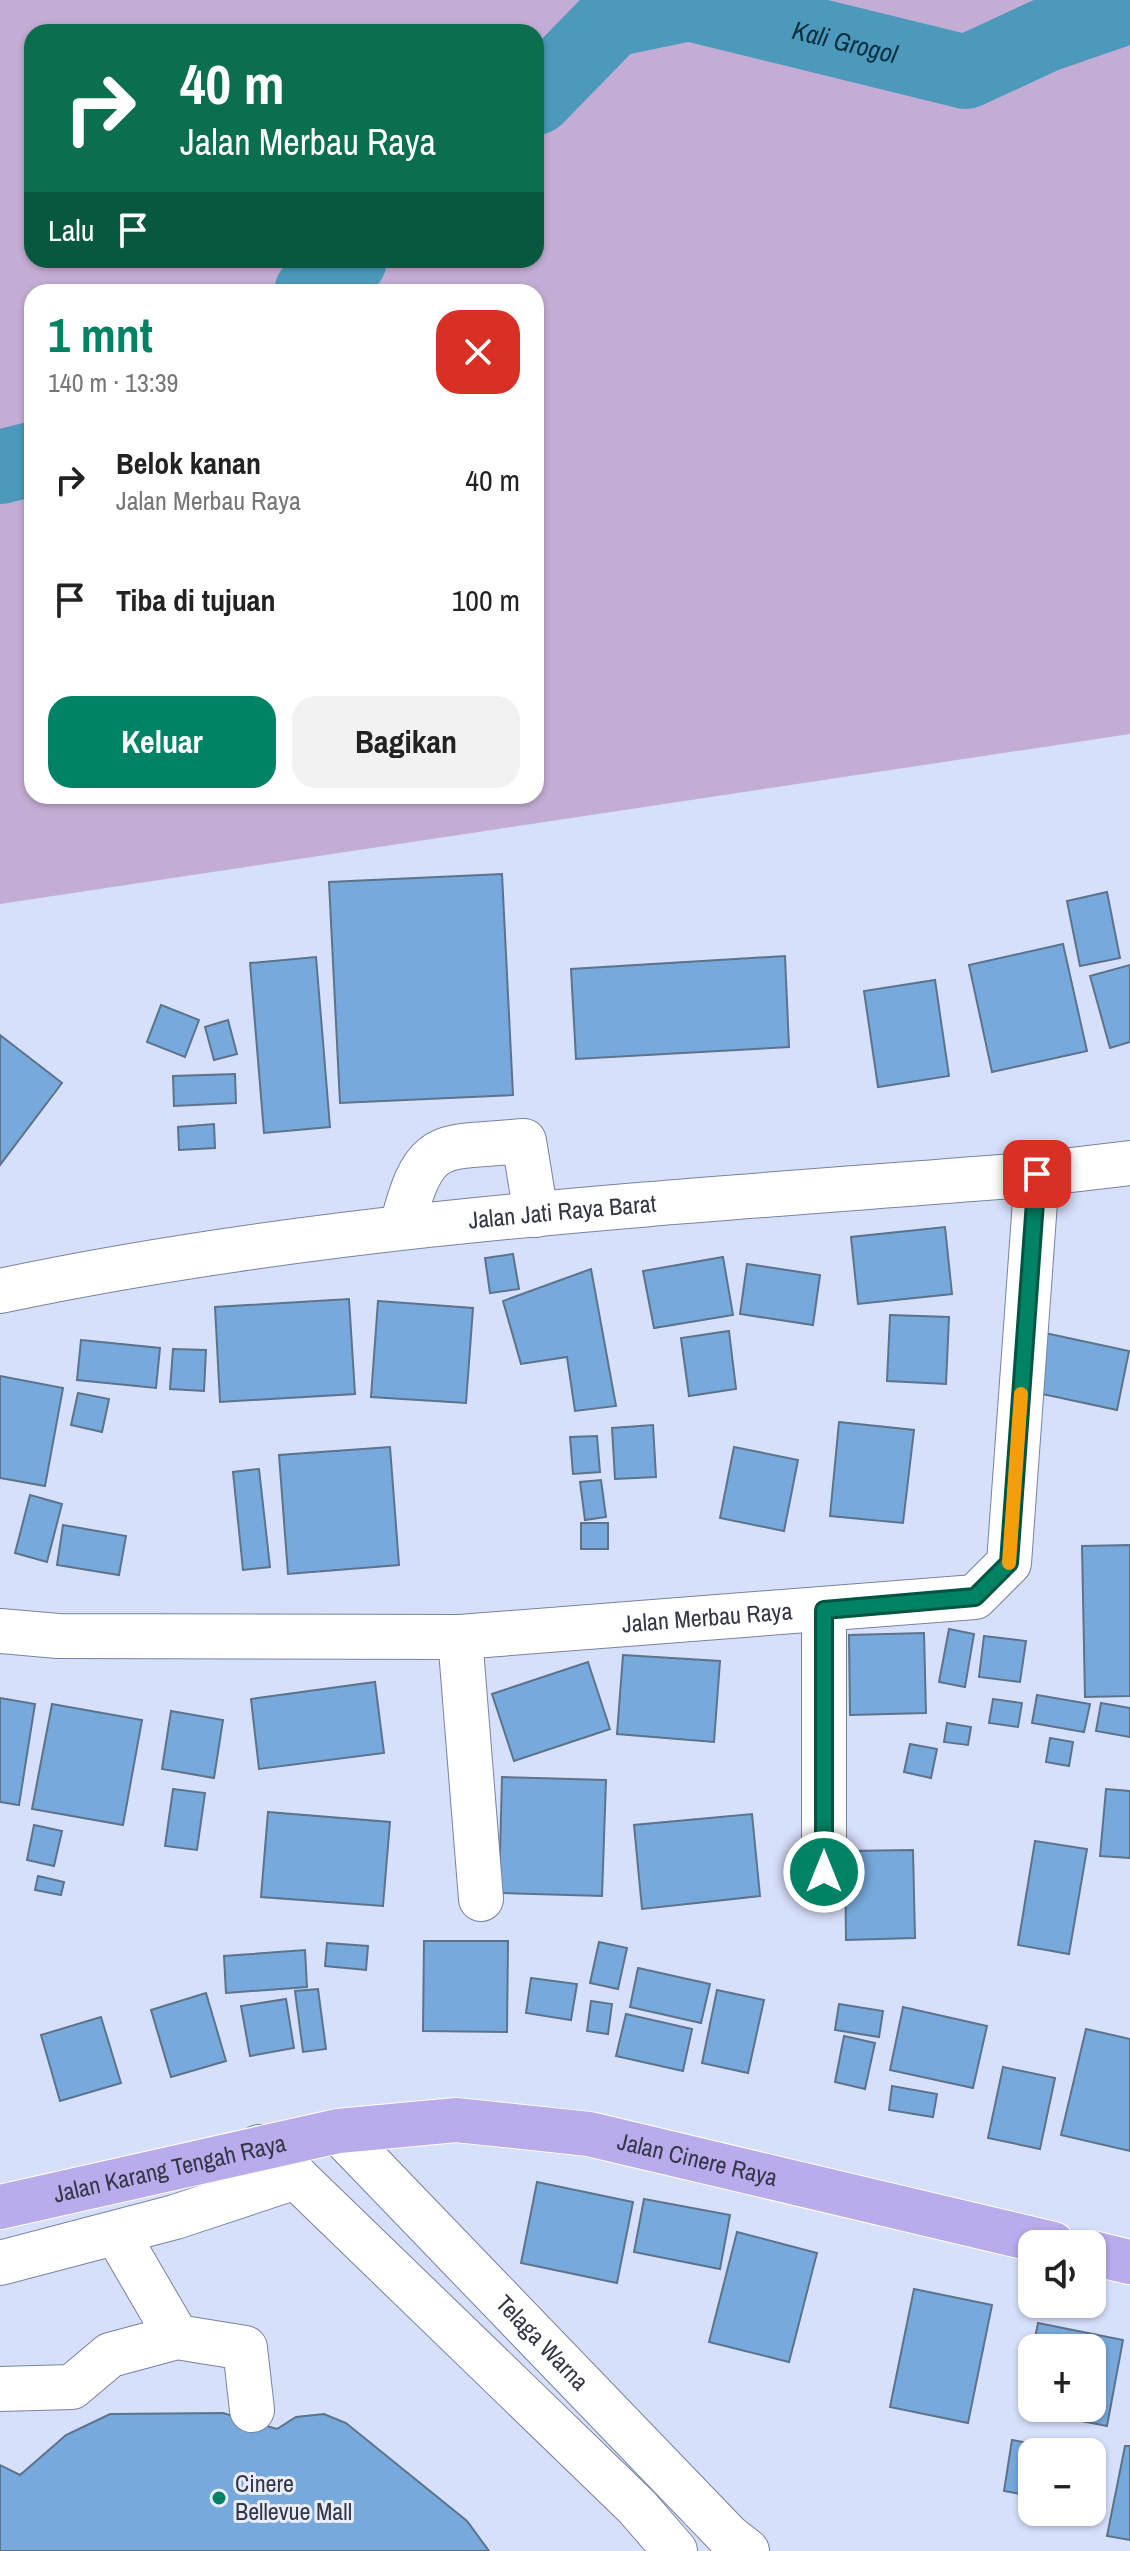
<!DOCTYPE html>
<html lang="id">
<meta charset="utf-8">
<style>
:root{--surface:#fff;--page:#f2f2f2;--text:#222;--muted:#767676;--accent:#008265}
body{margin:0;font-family:"Archivo Narrow",sans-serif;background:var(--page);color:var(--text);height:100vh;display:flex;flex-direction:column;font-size:30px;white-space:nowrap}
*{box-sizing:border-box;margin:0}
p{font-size:26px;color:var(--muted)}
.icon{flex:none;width:44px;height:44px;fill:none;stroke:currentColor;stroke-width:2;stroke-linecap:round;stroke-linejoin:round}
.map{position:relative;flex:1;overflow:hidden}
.sheet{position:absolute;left:24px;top:284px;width:520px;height:520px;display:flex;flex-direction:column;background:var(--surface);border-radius:24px;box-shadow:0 2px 6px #0004}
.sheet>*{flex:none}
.top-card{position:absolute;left:24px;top:24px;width:520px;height:244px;border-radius:24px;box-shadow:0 2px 6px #0004;background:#0b6e4f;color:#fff;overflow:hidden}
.fabs{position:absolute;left:1018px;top:2230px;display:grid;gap:16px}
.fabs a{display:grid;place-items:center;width:88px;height:88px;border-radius:16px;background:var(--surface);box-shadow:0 2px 6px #0004;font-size:40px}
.pin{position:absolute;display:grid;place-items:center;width:68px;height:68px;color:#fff;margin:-34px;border-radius:16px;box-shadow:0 4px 12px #0006}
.me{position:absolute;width:88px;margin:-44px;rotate:0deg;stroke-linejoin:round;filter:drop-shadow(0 0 6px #0008)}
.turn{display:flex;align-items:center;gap:28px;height:168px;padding:0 24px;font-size:36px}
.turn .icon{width:104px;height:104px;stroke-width:2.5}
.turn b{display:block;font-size:56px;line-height:68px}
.then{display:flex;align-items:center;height:76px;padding:0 24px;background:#0003;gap:16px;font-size:30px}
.round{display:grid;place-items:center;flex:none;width:84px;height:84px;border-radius:24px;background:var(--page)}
.headline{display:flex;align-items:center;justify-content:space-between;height:136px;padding:0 24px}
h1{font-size:48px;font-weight:700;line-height:60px;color:var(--accent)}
.cta{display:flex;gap:16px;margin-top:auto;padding:16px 24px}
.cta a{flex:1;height:92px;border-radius:24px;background:var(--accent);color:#fff;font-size:32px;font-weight:700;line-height:92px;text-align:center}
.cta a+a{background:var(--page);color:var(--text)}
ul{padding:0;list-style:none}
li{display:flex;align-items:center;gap:24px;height:120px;padding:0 24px}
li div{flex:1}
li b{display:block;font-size:30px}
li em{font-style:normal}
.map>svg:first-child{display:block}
.green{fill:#c4add4;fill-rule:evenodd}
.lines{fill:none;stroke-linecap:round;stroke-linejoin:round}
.river{stroke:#4c99bc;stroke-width:74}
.building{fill:#78a9dd;stroke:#5c738c;stroke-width:2}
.minor-casing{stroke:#7882a1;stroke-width:46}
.major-casing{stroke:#fff;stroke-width:46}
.minor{stroke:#fff;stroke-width:44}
.major{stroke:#b9abec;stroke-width:44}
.route-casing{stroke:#005442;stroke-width:20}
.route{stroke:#008265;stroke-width:14}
.slow{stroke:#f59e0b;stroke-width:14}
.poi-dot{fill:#008265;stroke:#e9edfb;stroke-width:3}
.labels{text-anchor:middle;stroke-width:6;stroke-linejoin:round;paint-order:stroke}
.street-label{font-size:24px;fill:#333745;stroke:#e9edfb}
.poi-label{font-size:24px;fill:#333745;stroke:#e9edfb;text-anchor:start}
.water-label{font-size:26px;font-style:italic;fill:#092e3d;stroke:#e9edfb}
</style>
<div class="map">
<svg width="1130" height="2551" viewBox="0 0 1130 2551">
<rect width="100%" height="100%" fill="#d7e0fb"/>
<path class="green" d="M0,0H1130V734L0,904ZM32,32H536V260H32ZM32,292H536V796H32Z"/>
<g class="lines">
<g class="river">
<path id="s1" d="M536,98L612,20L689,4L966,72L1046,35L1130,6"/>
<path d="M311,292L350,260"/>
<path d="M0,467L32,459"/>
</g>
</g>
<path class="building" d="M502,874L513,1095L340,1103L329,882Z
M1107,892L1120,958L1080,966L1067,901Z
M1063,944L1087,1051L992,1072L969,965Z
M785,956L789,1047L576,1059L571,969Z
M316,957L330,1127L264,1133L250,963Z
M1130,965V1042L1110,1048L1090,976Z
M935,980L949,1076L878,1087L864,991Z
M161,1005L199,1020L185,1057L147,1042Z
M228,1020L237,1054L214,1060L205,1027Z
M0,1035L62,1083L0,1165Z
M235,1074L236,1103L174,1106L173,1076Z
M214,1124L215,1148L179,1150L178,1127Z
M945,1227L952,1294L858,1304L851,1237Z
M513,1254L519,1289L490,1293L485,1258Z
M723,1257L733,1315L654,1328L643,1271Z
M747,1264L820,1275L813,1325L740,1314Z
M591,1269L616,1406L575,1411L567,1357L521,1364L503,1301Z
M349,1299L355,1394L220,1402L215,1307Z
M378,1301L473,1308L466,1403L371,1397Z
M890,1315L949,1317L946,1384L887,1381Z
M729,1331L736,1389L689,1396L681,1338Z
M1045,1333L1129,1351L1117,1410L1033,1392Z
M81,1340L160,1348L156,1388L77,1380Z
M173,1349L206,1350L204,1391L170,1389Z
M0,1376L63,1388L45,1486L0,1478Z
M78,1393L109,1399L102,1432L71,1425Z
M839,1422L914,1430L903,1523L830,1516Z
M653,1425L656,1477L615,1479L612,1428Z
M597,1436L600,1472L573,1474L570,1437Z
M390,1447L399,1565L288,1574L279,1455Z
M734,1447L798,1460L784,1531L720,1518Z
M259,1469L270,1567L243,1570L233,1472Z
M601,1480L606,1517L585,1520L580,1482Z
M30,1495L62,1504L47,1562L15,1553Z
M581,1523H608V1549H581Z
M63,1525L126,1536L119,1575L57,1565Z
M1130,1545V1696L1085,1697L1082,1546Z
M949,1629L974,1634L965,1687L939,1682Z
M924,1633L926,1713L850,1715L849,1635Z
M984,1636L1026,1641L1020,1682L979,1677Z
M623,1655L720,1661L714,1742L617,1734Z
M588,1662L610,1729L514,1761L492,1694Z
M375,1682L384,1753L259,1769L251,1699Z
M1037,1695L1090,1704L1084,1732L1032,1723Z
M0,1698L35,1704L19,1805L0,1802Z
M993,1699L1022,1703L1018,1727L989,1723Z
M1101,1703L1130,1708V1737L1096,1731Z
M52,1704L142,1720L123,1825L32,1809Z
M171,1711L223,1720L214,1778L162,1769Z
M947,1723L971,1727L968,1745L944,1742Z
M1050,1738L1073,1742L1069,1766L1046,1762Z
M910,1744L937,1749L931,1778L904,1772Z
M502,1777L606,1780L602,1896L499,1893Z
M173,1789L205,1793L197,1850L165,1846Z
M1106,1789L1130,1791V1858L1100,1856Z
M268,1812L390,1822L383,1906L261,1897Z
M752,1814L760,1896L642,1909L634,1825Z
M34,1825L62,1831L54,1866L27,1860Z
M1035,1841L1087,1849L1069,1954L1018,1945Z
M913,1850L915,1938L846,1940L845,1851Z
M38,1876L64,1882L61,1895L35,1890Z
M424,1941H508L507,2032L423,2031Z
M599,1942L627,1948L618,1989L590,1983Z
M327,1943L368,1946L366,1970L325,1966Z
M305,1950L307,1987L226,1993L224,1956Z
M638,1968L710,1984L701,2023L630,2007Z
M531,1978L577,1984L571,2020L526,2013Z
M318,1989L326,2049L303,2052L295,1991Z
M717,1990L764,2000L748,2073L702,2063Z
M206,1993L226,2061L171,2077L151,2010Z
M286,1999L294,2048L250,2056L241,2006Z
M591,2001L612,2004L608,2034L587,2031Z
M839,2004L883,2011L879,2037L835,2030Z
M903,2007L987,2026L973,2088L890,2070Z
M626,2014L692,2029L683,2071L616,2056Z
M101,2017L121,2083L60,2101L41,2035Z
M1086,2029L1130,2039V2151L1061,2135Z
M844,2036L875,2043L865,2089L835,2082Z
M1003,2067L1055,2078L1040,2149L988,2138Z
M892,2086L937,2094L933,2117L889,2110Z
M537,2182L633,2202L617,2283L521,2263Z
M644,2199L730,2215L720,2269L634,2252Z
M737,2232L817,2253L789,2362L709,2342Z
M914,2289L992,2305L968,2423L890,2407Z
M1038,2323L1123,2340L1107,2426L1021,2409L1032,2354V2408H1092V2348H1033Z
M223,2413L277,2429L296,2417L324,2414L346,2423L467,2521L489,2551H0V2465L20,2475L66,2435L110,2414Z
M1012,2440L1051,2447L1050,2452H1032V2496L1004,2491Z
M1125,2446H1130V2540L1107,2536Z"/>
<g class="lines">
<g class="minor-casing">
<g id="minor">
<path d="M402,1226C425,1135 440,1149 524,1141L536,1215"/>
<path id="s2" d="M0,1291C341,1219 691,1202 1037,1174L1130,1163"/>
<path id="s3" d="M0,1631L58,1636L460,1637L975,1597L1009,1563L1037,1174"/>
<path d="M460,1637L481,1899"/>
<path d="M824,1872V1610"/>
<path id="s4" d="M338,2131L728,2536L747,2551"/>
<path d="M259,2147L296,2177L637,2507L675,2551"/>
<path d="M117,2234L177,2337"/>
<path d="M0,2263L175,2217L296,2177"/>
<path d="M0,2389L72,2387L110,2355L177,2337L245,2348L252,2410"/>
</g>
</g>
<g class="major-casing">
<g id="major">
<path id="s5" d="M0,2207L338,2131L456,2120L589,2134L1053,2244"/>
<path d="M1092,2253L1130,2262"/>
</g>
</g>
<use href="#minor" class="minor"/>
<use href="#major" class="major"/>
</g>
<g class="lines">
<g class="route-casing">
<path id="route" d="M824,1872V1610L975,1597L1009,1563L1037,1174"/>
</g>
<use href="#route" class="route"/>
<path class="slow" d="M1009,1563L1021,1394"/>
</g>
<circle class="poi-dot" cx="219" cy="2498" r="8"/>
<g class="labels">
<g class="street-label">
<text dy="8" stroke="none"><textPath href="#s2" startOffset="568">Jalan Jati Raya Barat</textPath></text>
<text dy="8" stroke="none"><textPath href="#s3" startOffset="708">Jalan Merbau Raya</textPath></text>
<text dy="8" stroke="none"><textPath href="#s5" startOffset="710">Jalan Cinere Raya</textPath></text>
<text dy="8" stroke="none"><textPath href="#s5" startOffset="174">Jalan Karang Tengah Raya</textPath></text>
<text dy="8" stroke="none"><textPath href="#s4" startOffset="294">Telaga Warna</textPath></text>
</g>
<g class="poi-label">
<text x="235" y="2492">Cinere<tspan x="235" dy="28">Bellevue Mall</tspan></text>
</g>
<g class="water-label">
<text dy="9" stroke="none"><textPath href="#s1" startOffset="348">Kali Grogol</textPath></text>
</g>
</g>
</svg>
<div class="fabs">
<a><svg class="icon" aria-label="sound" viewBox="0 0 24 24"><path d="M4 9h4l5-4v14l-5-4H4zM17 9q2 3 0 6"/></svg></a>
<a>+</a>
<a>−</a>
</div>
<div class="pin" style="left:1037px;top:1174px;background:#d93025"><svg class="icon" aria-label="arrive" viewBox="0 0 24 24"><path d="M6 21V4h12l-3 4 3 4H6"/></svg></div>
<svg class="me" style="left:824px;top:1872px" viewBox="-20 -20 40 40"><circle r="17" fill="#008265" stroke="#fff" stroke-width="3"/><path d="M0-11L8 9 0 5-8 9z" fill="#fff"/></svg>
<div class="top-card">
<div class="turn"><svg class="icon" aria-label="right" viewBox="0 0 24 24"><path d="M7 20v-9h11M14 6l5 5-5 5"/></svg><div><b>40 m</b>Jalan Merbau Raya</div></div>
<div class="then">Lalu<svg class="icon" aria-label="arrive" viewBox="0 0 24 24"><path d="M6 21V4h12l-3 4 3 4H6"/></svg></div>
</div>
<section class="sheet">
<div class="headline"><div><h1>1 mnt</h1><p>140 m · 13:39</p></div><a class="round" style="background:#d93025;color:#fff"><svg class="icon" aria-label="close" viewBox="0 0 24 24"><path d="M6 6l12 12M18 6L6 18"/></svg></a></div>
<ul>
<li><svg class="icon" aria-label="right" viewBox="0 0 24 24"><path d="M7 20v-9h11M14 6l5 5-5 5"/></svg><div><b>Belok kanan</b><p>Jalan Merbau Raya</p></div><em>40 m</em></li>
<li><svg class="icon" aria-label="arrive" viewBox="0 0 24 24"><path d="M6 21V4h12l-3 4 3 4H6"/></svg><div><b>Tiba di tujuan</b></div><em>100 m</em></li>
</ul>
<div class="cta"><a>Keluar</a><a>Bagikan</a></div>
</section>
</div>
